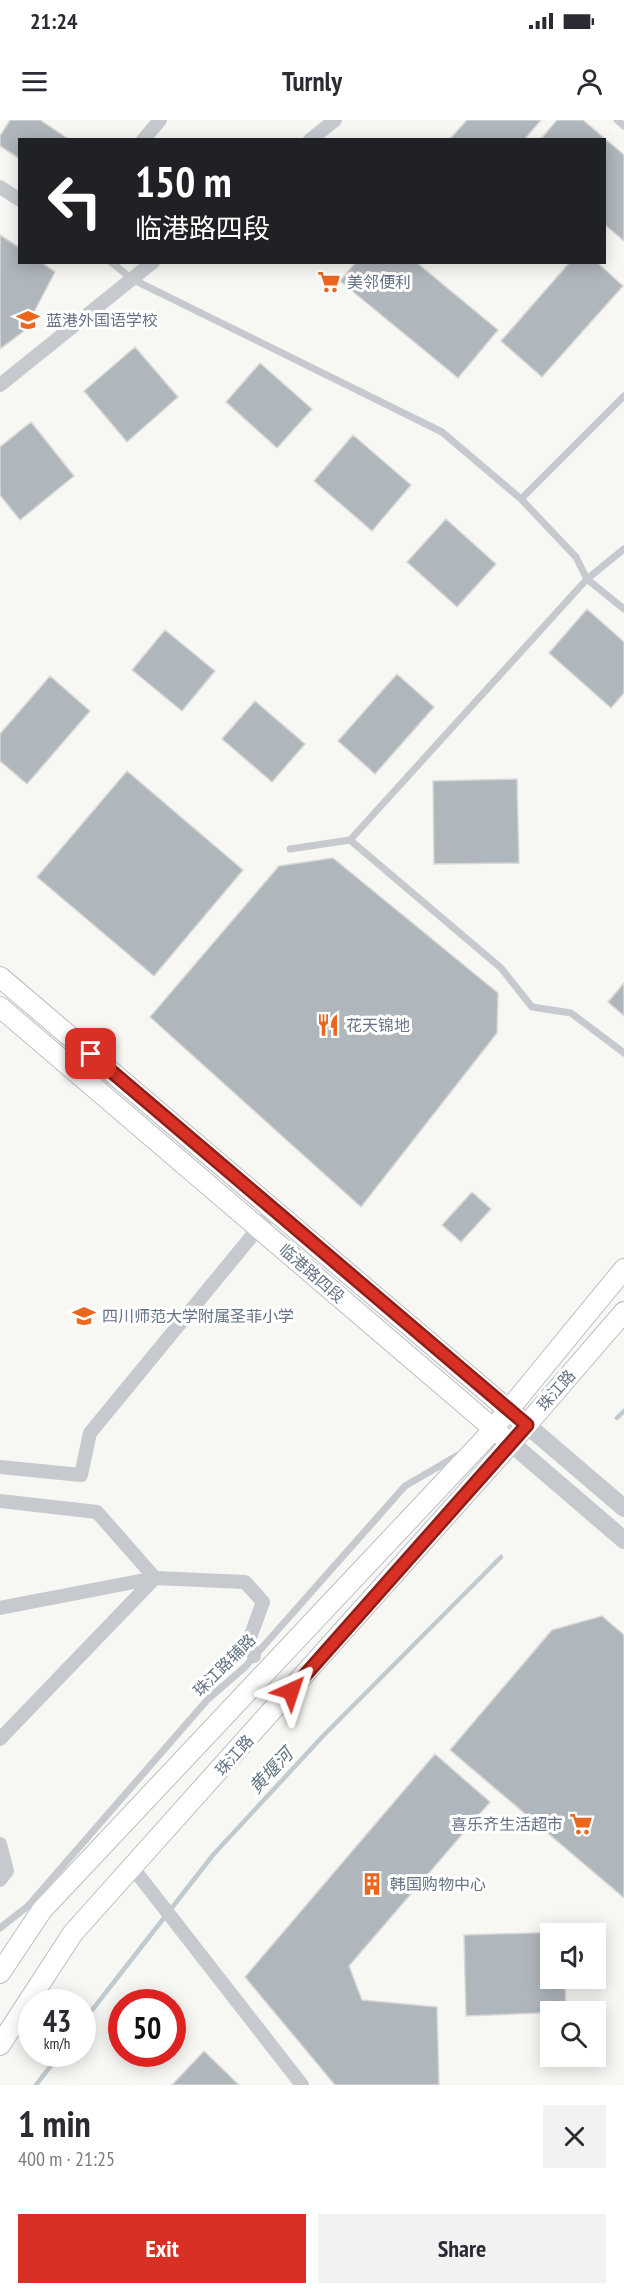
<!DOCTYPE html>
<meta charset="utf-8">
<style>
:root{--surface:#fff;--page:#f2f2f3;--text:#2b2b33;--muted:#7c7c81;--accent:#d93025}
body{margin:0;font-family:"PT Sans Narrow","Noto Sans SC",sans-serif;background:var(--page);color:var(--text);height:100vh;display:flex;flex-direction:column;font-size:22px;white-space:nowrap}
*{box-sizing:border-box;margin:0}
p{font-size:20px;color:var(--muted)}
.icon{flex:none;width:33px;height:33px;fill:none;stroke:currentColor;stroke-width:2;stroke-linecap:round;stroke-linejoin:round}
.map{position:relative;height:1965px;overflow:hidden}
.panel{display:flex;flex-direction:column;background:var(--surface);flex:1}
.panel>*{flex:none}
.top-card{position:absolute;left:18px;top:18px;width:588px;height:126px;border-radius:0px;box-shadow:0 3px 15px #0003;background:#202124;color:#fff;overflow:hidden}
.fabs{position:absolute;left:540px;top:1803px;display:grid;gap:12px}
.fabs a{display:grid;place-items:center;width:66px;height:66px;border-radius:0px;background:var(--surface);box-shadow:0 3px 15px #0003;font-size:30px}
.speed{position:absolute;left:18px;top:1869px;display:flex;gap:12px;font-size:30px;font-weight:700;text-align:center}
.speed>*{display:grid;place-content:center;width:78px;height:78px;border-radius:50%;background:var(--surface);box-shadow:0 3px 15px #0003;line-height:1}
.speed small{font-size:15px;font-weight:400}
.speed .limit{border:9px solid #d22;background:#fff;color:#111}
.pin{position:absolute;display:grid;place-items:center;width:51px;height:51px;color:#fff;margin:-26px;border-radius:12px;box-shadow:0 3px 9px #0006}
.me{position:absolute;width:66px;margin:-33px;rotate:42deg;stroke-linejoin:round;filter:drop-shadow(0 0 4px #0008)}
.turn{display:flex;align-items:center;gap:21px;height:126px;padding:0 18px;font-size:27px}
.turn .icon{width:78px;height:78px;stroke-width:2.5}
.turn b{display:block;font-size:42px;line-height:51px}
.round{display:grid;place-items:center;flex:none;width:63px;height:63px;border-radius:0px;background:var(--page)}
.overview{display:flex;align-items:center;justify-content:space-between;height:102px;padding:0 18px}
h1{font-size:36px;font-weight:700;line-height:45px}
.action{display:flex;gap:12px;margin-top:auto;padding:12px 18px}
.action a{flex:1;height:69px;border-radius:0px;background:var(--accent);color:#fff;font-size:24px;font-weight:700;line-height:69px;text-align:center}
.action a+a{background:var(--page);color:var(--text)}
.status{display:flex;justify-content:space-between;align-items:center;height:42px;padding:0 30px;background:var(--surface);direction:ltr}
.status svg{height:16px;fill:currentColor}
header{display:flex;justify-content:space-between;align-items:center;height:78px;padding:0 18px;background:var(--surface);font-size:27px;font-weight:700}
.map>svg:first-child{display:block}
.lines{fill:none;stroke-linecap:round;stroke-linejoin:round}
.stream{stroke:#c0cacf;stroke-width:4.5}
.building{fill:#afb6bc;stroke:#d8d9d6;stroke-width:1.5}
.secondary-casing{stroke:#bbbec3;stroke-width:22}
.service{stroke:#c6c9cd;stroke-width:7}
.minor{stroke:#c6c9cd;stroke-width:14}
.tertiary{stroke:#c6c9cd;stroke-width:18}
.secondary{stroke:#fff;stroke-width:20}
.route-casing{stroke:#8d1f18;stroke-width:15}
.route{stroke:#d93025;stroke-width:10}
.labels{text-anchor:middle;stroke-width:6;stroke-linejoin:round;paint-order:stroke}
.poi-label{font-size:16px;fill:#647386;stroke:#fff;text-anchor:start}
.street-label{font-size:16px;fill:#647386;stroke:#fff}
.water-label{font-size:18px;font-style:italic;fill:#607583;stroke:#fff}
</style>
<div class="status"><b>21:24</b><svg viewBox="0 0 49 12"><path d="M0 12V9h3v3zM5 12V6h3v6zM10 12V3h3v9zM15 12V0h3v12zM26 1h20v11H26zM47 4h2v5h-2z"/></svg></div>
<header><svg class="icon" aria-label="menu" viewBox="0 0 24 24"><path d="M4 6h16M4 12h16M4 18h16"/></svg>Turnly<svg class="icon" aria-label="person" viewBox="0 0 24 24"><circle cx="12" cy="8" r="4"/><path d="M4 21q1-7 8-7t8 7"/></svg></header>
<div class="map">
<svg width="624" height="1965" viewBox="0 0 624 1965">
<rect width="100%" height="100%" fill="#f7f7f4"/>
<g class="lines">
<path class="stream" d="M617,1298L624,1291
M82,1903L213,1735L323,1616L501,1437
M36,1965L60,1934"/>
</g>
<path class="building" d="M10,0H40L70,20H20V39L0,26V16Z
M467,0H541L524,20H449Z
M557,0H583L624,35V121L604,104V20H540Z
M0,115L20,128V142H41L55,152L24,211L0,229Z
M356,142H416L498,210L458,258L340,161Z
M570,142H597L623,166L542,257L501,221Z
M135,227L178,277L127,322L84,271Z
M260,243L312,289L277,328L226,282Z
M31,302L74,356L20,400L0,375V327Z
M353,315L411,365L372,411L314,361Z
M446,399L496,444L457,487L407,442Z
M587,489L624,522V573L611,588L549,533Z
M165,510L215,551L182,591L132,550Z
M397,554L434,587L375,654L338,621Z
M50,556L90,591L27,664L0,641V614Z
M255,581L305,624L272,662L222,619Z
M127,651L243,750L154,856L37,757Z
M517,659L519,743L434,744L433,661Z
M333,738L498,873L497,913L361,1087L150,897L279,746Z
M624,863V896L608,882Z
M472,1072L491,1089L461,1122L442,1105Z
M602,1496L624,1515V1778L450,1630L552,1510Z
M435,1634L490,1682L349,1846L362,1880L437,1887L439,1965H335L245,1857Z
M564,1812L550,1814V1858H565L566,1892L466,1896L464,1815Z
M204,1931L239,1965H172Z"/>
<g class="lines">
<g class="secondary-casing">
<path id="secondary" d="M0,857L518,1298
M0,887L502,1316
M0,1853L42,1790L483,1321L624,1149
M0,1925L73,1813L511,1323L624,1192"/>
</g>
<path class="service" d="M617,0L624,6
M111,142L132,159L442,312L521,379L576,437L587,459L350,720L290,729
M521,379L624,276
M624,429L587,459L624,489
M350,720L501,848L532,887L571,893L624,933
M0,1808L28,1786L208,1579L245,1547L405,1366L460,1334"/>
<path class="minor" d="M143,20L160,0
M310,20L335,0
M0,67L20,80
M0,265L153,142
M0,1347L81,1355L90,1313L274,1089
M0,1381L97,1392L155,1458L245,1462L263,1482L249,1520L254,1536
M0,1488L155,1458
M0,1619L155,1458
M0,1724L7,1751L0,1760
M133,1748L302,1965"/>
<path class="tertiary" d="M527,1305L624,1388
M511,1323L624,1420"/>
<use href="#secondary" class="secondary"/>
</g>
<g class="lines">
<g class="route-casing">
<path id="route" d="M91,934L527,1305L291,1571"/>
</g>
<use href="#route" class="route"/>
</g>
<defs>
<g id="supermarket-bare" transform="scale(1.8)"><path d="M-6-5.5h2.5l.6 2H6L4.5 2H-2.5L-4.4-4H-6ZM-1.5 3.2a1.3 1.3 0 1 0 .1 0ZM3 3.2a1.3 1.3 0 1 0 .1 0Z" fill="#ec661e" stroke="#fff" stroke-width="2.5" paint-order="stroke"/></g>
<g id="school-bare" transform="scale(1.8)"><path d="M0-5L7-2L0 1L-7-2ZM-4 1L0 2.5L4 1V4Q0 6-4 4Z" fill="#ec661e" stroke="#fff" stroke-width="2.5" paint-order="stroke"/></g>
<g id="restaurant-bare" transform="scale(1.8)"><path d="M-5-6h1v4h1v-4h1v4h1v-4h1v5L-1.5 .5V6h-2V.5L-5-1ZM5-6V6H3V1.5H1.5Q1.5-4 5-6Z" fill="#ec661e" stroke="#fff" stroke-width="2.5" paint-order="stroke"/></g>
<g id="building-bare" transform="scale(1.8)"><path d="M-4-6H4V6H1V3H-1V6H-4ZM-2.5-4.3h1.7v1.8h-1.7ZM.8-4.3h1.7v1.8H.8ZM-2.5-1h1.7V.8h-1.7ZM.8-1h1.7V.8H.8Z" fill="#ec661e" stroke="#fff" stroke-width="2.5" paint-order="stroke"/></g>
</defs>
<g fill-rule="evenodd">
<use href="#supermarket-bare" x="329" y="162"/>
<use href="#school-bare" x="28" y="200"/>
<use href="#restaurant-bare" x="328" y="905"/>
<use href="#school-bare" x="84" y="1196"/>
<use href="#supermarket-bare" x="581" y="1704"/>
<use href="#building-bare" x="372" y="1764"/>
</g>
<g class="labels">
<g class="poi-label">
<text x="347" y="168">美邻便利</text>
<text x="46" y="206">蓝港外国语学校</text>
<text x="346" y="911">花天锦地</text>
<text x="102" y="1202">四川师范大学附属圣菲小学</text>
<text x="563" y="1710" text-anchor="end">喜乐齐生活超市</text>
<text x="390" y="1770">韩国购物中心</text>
</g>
<g class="street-label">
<text transform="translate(312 1153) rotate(41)" y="6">临港路四段</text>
<text transform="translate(556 1270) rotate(-49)" y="6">珠江路</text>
<text transform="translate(224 1545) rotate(-45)" y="6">珠江路辅路</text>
<text transform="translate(234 1635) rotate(-48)" y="6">珠江路</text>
</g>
<g class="water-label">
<text transform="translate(271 1651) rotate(-47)" y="6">黄堰河</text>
</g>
</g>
</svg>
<div class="fabs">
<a><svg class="icon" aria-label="sound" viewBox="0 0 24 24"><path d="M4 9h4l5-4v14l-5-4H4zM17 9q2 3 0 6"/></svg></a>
<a><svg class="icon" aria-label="search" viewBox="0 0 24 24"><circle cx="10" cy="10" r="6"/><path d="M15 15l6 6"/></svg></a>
</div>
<div class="speed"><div>43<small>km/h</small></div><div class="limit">50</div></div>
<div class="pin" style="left:91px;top:934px;background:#d93025"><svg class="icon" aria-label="arrive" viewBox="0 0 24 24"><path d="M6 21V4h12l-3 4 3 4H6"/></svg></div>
<svg class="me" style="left:291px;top:1571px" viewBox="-20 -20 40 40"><path d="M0-17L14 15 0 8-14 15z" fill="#d93025" stroke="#fff" stroke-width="4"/></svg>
<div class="top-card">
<div class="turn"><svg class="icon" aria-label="left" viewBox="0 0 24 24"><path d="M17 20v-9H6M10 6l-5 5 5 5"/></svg><div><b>150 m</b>临港路四段</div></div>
</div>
</div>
<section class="panel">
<div class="overview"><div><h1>1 min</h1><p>400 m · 21:25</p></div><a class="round"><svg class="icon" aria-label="close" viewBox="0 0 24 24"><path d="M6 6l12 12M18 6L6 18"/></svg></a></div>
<div class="action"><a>Exit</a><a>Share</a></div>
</section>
